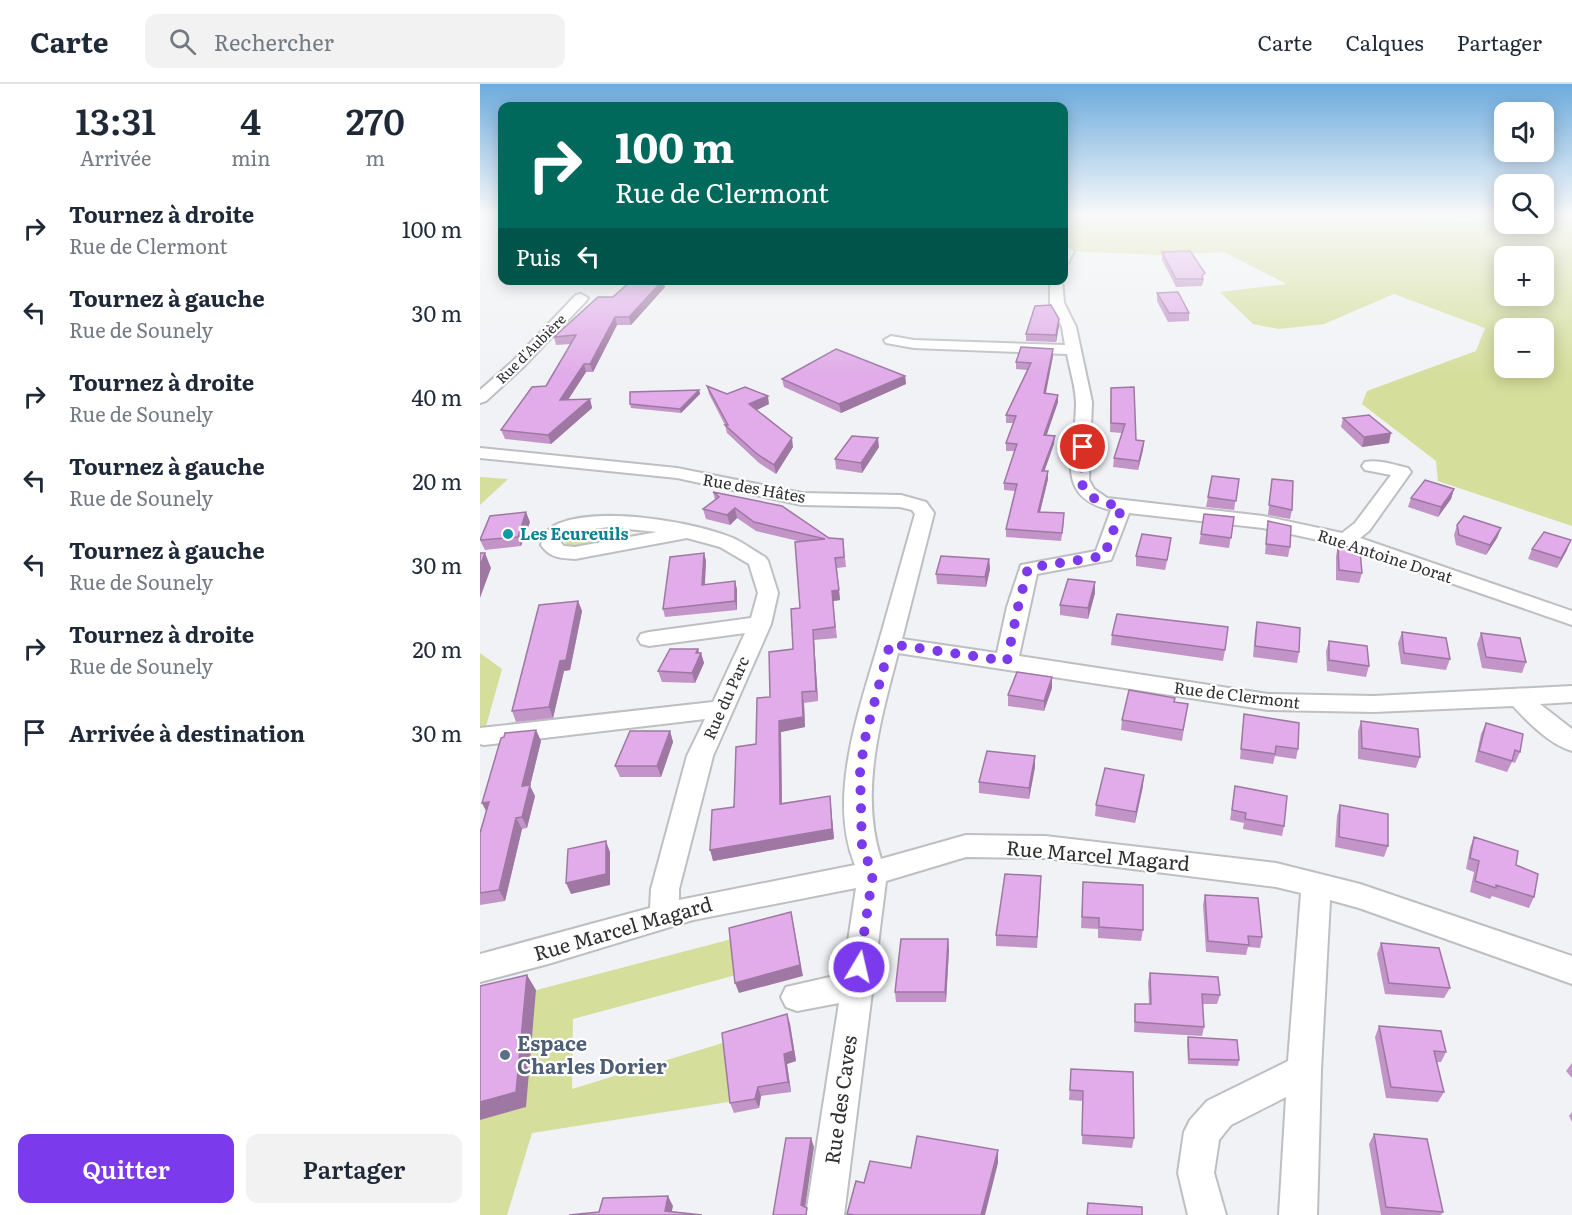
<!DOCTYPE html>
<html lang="fr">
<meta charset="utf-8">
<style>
:root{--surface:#fff;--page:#f2f2f3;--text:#1f2937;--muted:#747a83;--line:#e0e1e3;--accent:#7c3aed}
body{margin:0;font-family:Literata,serif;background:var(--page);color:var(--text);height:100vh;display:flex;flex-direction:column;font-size:22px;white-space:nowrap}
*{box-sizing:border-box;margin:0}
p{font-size:20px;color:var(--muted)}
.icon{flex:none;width:33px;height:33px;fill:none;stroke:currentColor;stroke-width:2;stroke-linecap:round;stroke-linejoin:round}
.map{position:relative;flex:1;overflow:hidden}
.details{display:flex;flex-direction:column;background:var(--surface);width:480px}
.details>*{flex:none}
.hud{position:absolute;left:18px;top:18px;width:570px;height:183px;border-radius:12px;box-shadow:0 3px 15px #0003;background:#00695c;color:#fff;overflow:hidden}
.controls{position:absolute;left:1014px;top:18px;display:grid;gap:12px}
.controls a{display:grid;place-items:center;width:60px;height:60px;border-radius:12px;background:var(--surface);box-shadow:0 3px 15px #0003;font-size:30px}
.pin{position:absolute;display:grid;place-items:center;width:51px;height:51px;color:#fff;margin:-26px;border:3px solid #fff;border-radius:50%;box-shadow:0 2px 6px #0007}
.me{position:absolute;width:66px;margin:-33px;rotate:9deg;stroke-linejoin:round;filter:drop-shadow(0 0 4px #0008)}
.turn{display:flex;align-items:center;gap:21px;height:126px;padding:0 18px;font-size:27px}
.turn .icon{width:78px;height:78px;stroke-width:2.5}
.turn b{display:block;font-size:42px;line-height:51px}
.then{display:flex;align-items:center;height:57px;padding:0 18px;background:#0003;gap:12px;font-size:22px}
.eta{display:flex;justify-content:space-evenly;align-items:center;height:102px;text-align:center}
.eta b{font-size:36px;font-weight:600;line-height:42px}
.action{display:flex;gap:12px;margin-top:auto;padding:12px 18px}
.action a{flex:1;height:69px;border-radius:12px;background:var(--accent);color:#fff;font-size:24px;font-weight:600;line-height:69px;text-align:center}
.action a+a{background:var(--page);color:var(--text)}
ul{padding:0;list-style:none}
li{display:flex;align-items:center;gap:18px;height:84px;padding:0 18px}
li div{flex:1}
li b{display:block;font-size:22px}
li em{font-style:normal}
header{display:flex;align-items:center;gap:36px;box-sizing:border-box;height:84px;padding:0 30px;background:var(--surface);border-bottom:2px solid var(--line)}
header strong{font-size:28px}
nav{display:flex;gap:33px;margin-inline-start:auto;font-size:21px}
.search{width:420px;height:54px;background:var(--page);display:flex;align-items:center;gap:15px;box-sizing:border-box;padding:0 21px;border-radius:12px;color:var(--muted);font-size:22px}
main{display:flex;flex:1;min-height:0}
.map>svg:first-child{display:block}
.green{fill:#d5de9b;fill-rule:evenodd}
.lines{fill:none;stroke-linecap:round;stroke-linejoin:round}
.minor-casing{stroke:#bebfc2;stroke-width:4}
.minor{fill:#fff;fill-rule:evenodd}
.wall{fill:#c294c8}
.shaded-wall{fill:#9e78a3}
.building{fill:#e1ace9;stroke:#9e78a3;stroke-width:1.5}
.route{stroke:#7c3aed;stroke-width:10;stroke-dasharray:0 18}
.culture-dot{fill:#0f9aa8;stroke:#fff;stroke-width:2}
.service-dot{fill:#5c6f8a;stroke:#fff;stroke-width:2}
.labels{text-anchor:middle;stroke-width:4.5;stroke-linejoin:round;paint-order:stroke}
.far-street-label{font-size:14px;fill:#2f3031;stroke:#fff}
.street-label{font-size:16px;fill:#2f3031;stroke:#fff}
.culture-label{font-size:16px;font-weight:bold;fill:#0d838f;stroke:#fff;text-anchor:start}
.near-street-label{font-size:20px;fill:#2f3031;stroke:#fff}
.near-service-label{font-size:20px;font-weight:bold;fill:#4e5e75;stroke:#fff;text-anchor:start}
</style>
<header>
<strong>Carte</strong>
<div class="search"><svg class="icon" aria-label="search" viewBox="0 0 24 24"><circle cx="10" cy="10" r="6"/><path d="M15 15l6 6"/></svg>Rechercher</div>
<nav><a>Carte</a><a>Calques</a><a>Partager</a></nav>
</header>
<main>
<section class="details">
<div class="eta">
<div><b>13:31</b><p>Arrivée</p></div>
<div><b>4</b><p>min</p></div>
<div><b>270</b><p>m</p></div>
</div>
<ul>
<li><svg class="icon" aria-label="right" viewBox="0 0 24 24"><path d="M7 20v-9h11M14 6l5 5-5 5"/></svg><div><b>Tournez à droite</b><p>Rue de Clermont</p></div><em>100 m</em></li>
<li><svg class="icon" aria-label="left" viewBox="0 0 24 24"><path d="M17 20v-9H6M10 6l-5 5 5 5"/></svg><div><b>Tournez à gauche</b><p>Rue de Sounely</p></div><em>30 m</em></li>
<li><svg class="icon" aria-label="right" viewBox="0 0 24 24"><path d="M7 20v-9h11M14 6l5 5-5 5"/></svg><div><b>Tournez à droite</b><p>Rue de Sounely</p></div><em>40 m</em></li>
<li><svg class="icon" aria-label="left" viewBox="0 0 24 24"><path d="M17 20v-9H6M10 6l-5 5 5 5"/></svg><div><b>Tournez à gauche</b><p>Rue de Sounely</p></div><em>20 m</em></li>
<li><svg class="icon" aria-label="left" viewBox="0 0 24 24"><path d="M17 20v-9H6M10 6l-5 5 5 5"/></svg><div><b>Tournez à gauche</b><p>Rue de Sounely</p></div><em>30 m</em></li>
<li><svg class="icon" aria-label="right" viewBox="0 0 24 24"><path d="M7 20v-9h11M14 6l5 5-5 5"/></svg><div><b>Tournez à droite</b><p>Rue de Sounely</p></div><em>20 m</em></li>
<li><svg class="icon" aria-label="arrive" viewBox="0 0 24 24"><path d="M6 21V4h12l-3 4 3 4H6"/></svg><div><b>Arrivée à destination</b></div><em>30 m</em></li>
</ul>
<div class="action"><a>Quitter</a><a>Partager</a></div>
</section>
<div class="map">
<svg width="1092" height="1131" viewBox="0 0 1092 1131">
<rect width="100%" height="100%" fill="#f0f2f5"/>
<path class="green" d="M584,131H920L992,138L1007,131H1024V140H1064V131H1092V442L958,397L956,377L882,320L887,307L996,267L1005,244L914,210L844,240L799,245L773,240L740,208L807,200L744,168L682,171L584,167ZM1024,172H1064V212H1024ZM1024,244H1064V284H1024Z
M0,393L28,395L0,421Z
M117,441L150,447L149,450C132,459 106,462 87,461L82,456L83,451L91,445Z
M0,569L22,585L0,664Z
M252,855L256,891L93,935L92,1005L246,958L267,1015L52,1049L27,1131H0V917H15Z"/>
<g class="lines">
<g class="minor-casing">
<path id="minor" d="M588,163L594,167L588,179L584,180V165Z
M570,196H582L584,219L596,243L612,318L609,396L614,405L627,414L783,432L862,449L875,439L911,391L885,386L882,382L885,378C898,375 915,381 928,384L931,388L889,447L880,454L1092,527V541L861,461L783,444L649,429L631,476L557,490L539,572L788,610L894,612L1092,602V618L1060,620L1092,645V667C1069,660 1049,639 1033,622L894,628L788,626L418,569C401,635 379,707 401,775L486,751L565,752L796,779L880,800L1092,872V900L879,824L850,816L841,986L837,1131H799L806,1013L751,1041L739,1056L734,1089L746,1131H708L698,1089L704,1048L710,1036L727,1017L808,977L821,809L796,803L565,774L486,773L406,797L364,1131H326L359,919L317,927L306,923L301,913L306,903L363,890L376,804L213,836L68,880L0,898V870L170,824L171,805L207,672L225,635L4,661L0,660V644L233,618L265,549L169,562L161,560L158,555L161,550L169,548L271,534L278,509L269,480L240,463L207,454L95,475C80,474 70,474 61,461L64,449C69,446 74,441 80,439C122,423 211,437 253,454C264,459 274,467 285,473L288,477L298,509L291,540L233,672L199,805V816L375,781C347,715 379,626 398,561C410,518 423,473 435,430L432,426L420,423L322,421L197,394L0,374V364L197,384L322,409L421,411L446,418L454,429L422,555L517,569L527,523L541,481L616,467L631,426C571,412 596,367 596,320C596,304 590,286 587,270L434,264L406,259L404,256L411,252L434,256L585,261L582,243L570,219ZM128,443L177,448L95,463L84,462L81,459V455L92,448Z
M101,210L108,214L106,217L42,284L6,317L0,319V306L32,278L96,211Z"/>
</g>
<use href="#minor" class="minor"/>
</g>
<path class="wall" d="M710,167L724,197L723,198L722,202L696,203L682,176V168Z
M185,203L151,241H137L113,288H106L88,316L110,315L112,324L71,360L25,355L21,346L66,302L91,260L76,261L74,253L133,213Z
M677,209L709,229V237L688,238L677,217Z
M579,235V242L576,258L546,257V250Z
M573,265V272L566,309L578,318L566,352L574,360L564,387L568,395L560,428L584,438L581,457L526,453V445L535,407L524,406V399L534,367H526V359L533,339H526V331L547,286L536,285V278Z
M425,292L426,300L361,329L304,303L302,295Z
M227,302L247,310L289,320L276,326L313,363L296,390L279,379L247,349L245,341L229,310Z
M631,304L656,356L664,357L663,366L658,386L633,383L634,374L642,349L630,348Z
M219,306L220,310L201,329L151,324L150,320Z
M863,334L909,359L882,363L861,343Z
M399,363L382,389L356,385L355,375Z
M759,395L754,426L726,423L728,413Z
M792,395L812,426L810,435L788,431Z
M974,405L971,415L958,433L928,423L931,414Z
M233,408L349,454L363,455L366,483L357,484L360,516L353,517L357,554L334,556L338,617L324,619L325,643L301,648L302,719L350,712L351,723L354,755L233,777L276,660L290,613L313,565L320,524L318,457L276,447L257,434L250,441L226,435L223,425L235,416Z
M754,433L749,464L719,460L721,450Z
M788,437L810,463L808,473L785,470Z
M50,438L41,462L5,466L0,456Z
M977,441L1021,444L1017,454L1006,471L976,461L974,451Z
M858,462L882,489L879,499L856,496V472Z
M690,464L685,486L656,482V472Z
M1052,465L1087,466L1077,484L1048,475Z
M224,469L226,477L225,501L255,497L257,506V526L185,533L183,525Z
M509,475L510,485L506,503L457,500L456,490Z
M615,498V509L608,535L580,531V521Z
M98,517L102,527L90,586L84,587L73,634L36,638L32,627Z
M777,538L819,568L817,579L773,573L775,548Z
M922,548L970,575L966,586L921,580L918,559Z
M1001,549L1046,578L1042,589L1002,584L997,560Z
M632,551L745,566L743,577L631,561Z
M849,557L889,582L886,593L847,587L846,567Z
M218,565L219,569H221L224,579L215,599L182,598L178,587Z
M572,604L564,627L528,622V611Z
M694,618L708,620L702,657L641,646L642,636Z
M764,630L818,665L816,675L795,672L793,680L760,675L763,640Z
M881,637L940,673L936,684L878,675V647Z
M1006,639L1040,668L1035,679L1032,678L1027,688L995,678L1001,650Z
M56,646L61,657L50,702L55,712L47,744L42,745L25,817L0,821V749L6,727L2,719Z
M190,647L193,658L181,693H140L135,682Z
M555,672V683L549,715L499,709V698Z
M663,702L655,739L615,732L616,721Z
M755,702L804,742L802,752L763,745L764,739L750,736Z
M860,721L908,762L904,773L855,763L857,732Z
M994,753L1036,781L1054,813L1049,824L1012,812L1010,815L990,808L994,788L986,785L990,764Z
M603,798L663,846L661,857L618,854V845L601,844Z
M561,803L557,864L516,862V851Z
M725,811L782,853L780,864L768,863L766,871L726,868L723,821Z
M468,855L469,866L466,918H416L415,908Z
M901,859L970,904L964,914L905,910L897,870Z
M670,889L740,911L737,920H722L724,943L722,952L654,948L655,920H669L668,898Z
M307,930L310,940L316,977L307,980L311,1008L281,1012L279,1024L254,1029L250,1019Z
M899,942L966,968L961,978H957L964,1008L958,1018L906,1014L895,953Z
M708,953L759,976L758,982L708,980L707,958Z
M1092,979V994L1086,987Z
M591,985L654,1054L652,1064L602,1060L603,1017L589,1016Z
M1092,1028V1038L1089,1032Z
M894,1050L963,1128L961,1131H901L889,1060Z"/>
<path class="shaded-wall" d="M183,196L185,203L151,241L149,233Z
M135,233L137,241L113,288L110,280Z
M579,235V242L576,258V251Z
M573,265V272L564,317V309Z
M104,280L106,288L82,325L80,316Z
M425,292L426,300L361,329L359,320Z
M219,306L220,310L201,329L200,325Z
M578,311V318L564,359V351Z
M288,312L289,320L271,329L269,320Z
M110,315L112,324L71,360L68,351Z
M911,349L909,359L882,363L884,353Z
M575,352L574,360L562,394V387Z
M312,354L313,363L296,390L294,381Z
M398,354L399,363L382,389L381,379Z
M664,357L663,366L658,386L659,377Z
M568,387V395L558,436V428Z
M974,405L971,415L958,433L961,423Z
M255,424L257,434L250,441L247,431Z
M46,428L50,438L41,462L38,453Z
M1021,444L1017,454L1006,471L1010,461Z
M1091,456L1087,466L1077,484L1081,474Z
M5,469L11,484L0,514V482Z
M224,469L226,477L224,510L222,501Z
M355,474L360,516L353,517L357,554L352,507Z
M509,475L510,485L506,503L505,493Z
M255,497L257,506V526L255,517Z
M615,498V509L608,535V524Z
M98,517L102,527L90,586L84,587L73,634L69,623L80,577Z
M333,546L334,556L338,617L336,607Z
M218,565L220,572L221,569L224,579L215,599L212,589L216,569Z
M572,593V604L564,627V617Z
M322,608L324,619L325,643L301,648L302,730L300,720L299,637Z
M56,646L61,657L50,702L55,712L47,744L42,733V702Z
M190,647L193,658L181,693L177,682Z
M555,672V683L549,715V704Z
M664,691L663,702L655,739L656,728Z
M350,712L351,723L354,755L233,777L230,766Z
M9,718L8,730L2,719Z
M36,734L42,745L25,817L19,806Z
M126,757L130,768V801L91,810L86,799Z
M311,828L323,892L259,909L255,899Z
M468,855L469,866L466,918L465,908Z
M47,891L56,906L46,1023L0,1036V1018Z
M307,930L310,940L316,977L307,980L311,1008L308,998L304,970Z
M278,1003L281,1012L279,1024L275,1015Z
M331,1054L334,1063L324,1131L321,1121Z
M518,1066V1079L505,1131H501Z
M188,1112L193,1122L191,1131L185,1127Z"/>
<path class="building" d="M710,167L725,189L722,192L723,195H696L682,168Z
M152,196H183L149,233H135L110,280H104L80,316L110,315L68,351L21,346L52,303L66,302L96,251L74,253L118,213H133Z
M698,208L709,229H689L677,209Z
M571,221L579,235L576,251L546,250L555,222Z
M541,263L573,265L564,309L578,311L564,351L575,352L562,387H568L558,428L584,429L582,449L526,445L537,400L524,399L537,360L526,359L536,332L526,331L551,279L536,278Z
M356,265L425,292L359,320L302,295Z
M227,302L247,310L265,303L288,312L269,320L312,354L294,381L277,370L245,341H248Z
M654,303L656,356L664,357L659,377L634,374L645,340L631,339V304Z
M219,306L200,325L150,320V308Z
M889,331L911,349L884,353L863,334Z
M372,352L398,354L381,379L355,375Z
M732,392L759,395L756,417L728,413Z
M792,395L813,397L812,426L789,421Z
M945,396L974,405L961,423L931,414Z
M233,408L302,422L349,454L363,455L364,473L355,474L359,506L352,507L355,543L333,546L336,607L322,608L323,633L299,637L300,720L350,712L352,745L230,766L232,726L254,723L256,663L276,660L277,614L290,613L289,568L313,565L311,525L320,524L315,458L345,455L274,438L255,424L247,431L223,425L239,413Z
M46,428L38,453L0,456L10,432Z
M724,430L754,433L751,454L721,450Z
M984,432L1021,444L1010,461L979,451L977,441Z
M788,437L811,442L810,463L786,460Z
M1064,448L1091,456L1081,474L1052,465Z
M662,450L691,454L687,476L656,472Z
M858,462L875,464L876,466L880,467L882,489L859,486Z
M0,469H5L0,482Z
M224,469L222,501L255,497V517L183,525L190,473Z
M461,472L509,475L505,493L456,490Z
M588,495L615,498L608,524L580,521Z
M98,517L86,576L80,577L69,623L32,627L59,521Z
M637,530L748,543L745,566L632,551Z
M777,538L820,544L819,568L775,562Z
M922,548L966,554L970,575L924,569Z
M1001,549L1040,554L1046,578L1006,573Z
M849,557L887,562L889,582L849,576Z
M190,565H218L216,569H221L212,589L178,587Z
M537,588L572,593L564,617L528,611Z
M649,606L695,614L694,618L708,620L703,646L642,636Z
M764,630L819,639L818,665L796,662L795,670L761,665Z
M881,637L938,645L940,673L882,664Z
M1006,639L1043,650L1040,668L1035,666L1032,677L999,667Z
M56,646L42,702L50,701L42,733L36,734L19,806L0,809V749L9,718L2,719L21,654L24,653L25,649Z
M150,647H190L177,682H135Z
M507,667L555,672L549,704L499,698Z
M625,684L664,691L656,728L616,721Z
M755,702L807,712L804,742L765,735L766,729L752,726Z
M860,721L908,730V762L859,753Z
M994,753L1038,767L1036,781L1058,790L1054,813L1016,801V804L995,797L999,777L990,774Z
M126,757V790L86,799L88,765Z
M525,790L561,792L557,853L516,851Z
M603,798L663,801V846L619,843V834L602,833Z
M725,811L778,814L782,853L768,852L769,861L728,857Z
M311,828L320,881L255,899L249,844Z
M421,855H468L465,908H415Z
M901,859L959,864L970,904L909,899Z
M670,889L738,893L740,911L722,910L724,943L655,938V920H671Z
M47,891L36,1008L0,1018V902Z
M307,930L313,967L304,970L308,998L278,1003L275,1015L250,1019L242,949Z
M899,942L961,947L966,968L954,967L964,1008L911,1003Z
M708,953L757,956L759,976L709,975Z
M591,985L653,988L654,1054L602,1051L603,1007L590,1006Z
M894,1050L947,1055L963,1128L906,1123Z
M437,1052L518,1066L501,1131H375L367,1130L376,1097L384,1099L390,1077L431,1084Z
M306,1054H331L321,1121L327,1124L326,1131H293Z
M188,1112L185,1127L222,1131H89L119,1128L123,1114Z
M608,1119L662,1123V1131H607Z"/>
<linearGradient id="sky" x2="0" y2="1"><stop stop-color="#6dabdd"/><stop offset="0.45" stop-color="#f8f9fa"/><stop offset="1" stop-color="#f8f9fa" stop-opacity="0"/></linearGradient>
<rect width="1092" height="290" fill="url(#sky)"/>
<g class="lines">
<path class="route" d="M379,883L393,789L382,764L380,686L386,650L410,560L527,577L538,523L548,484L624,472L642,423C597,413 599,405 603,363"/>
</g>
<circle class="culture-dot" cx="28" cy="450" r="6"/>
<circle class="service-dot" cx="25" cy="971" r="6"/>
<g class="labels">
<g class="far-street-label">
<text transform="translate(51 265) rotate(-45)" y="5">Rue d'Aubière</text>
</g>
<g class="street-label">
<text transform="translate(274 404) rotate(10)" y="6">Rue des Hâtes</text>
<text transform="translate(905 472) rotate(18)" y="6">Rue Antoine Dorat</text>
<text transform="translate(757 611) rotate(7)" y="6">Rue de Clermont</text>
<text transform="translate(246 614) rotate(-66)" y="6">Rue du Parc</text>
</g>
<g class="culture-label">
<text x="40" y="456">Les Ecureuils</text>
</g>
<g class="near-street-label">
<text transform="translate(618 772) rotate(5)" y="7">Rue Marcel Magard</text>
<text transform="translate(143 845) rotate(-16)" y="7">Rue Marcel Magard</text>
<text transform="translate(361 1016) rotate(-82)" y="7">Rue des Caves</text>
</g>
<g class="near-service-label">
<text x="37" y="967">Espace<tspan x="37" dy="23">Charles Dorier</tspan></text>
</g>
</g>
</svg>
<div class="controls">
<a><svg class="icon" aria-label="sound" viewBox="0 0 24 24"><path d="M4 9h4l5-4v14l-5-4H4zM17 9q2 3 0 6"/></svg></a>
<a><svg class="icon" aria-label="search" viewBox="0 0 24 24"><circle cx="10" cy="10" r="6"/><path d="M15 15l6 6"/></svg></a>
<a>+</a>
<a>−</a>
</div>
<div class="pin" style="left:603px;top:363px;background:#d93025"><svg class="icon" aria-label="arrive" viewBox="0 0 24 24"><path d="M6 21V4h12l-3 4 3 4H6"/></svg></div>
<svg class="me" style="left:379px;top:883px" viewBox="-20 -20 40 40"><circle r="17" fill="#7c3aed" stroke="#fff" stroke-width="3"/><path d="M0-11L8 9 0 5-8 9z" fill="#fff"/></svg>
<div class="hud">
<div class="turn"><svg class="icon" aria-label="right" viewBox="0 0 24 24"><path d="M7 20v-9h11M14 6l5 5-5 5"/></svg><div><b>100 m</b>Rue de Clermont</div></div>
<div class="then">Puis<svg class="icon" aria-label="left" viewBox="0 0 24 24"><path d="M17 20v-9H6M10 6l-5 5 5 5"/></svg></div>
</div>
</div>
</main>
